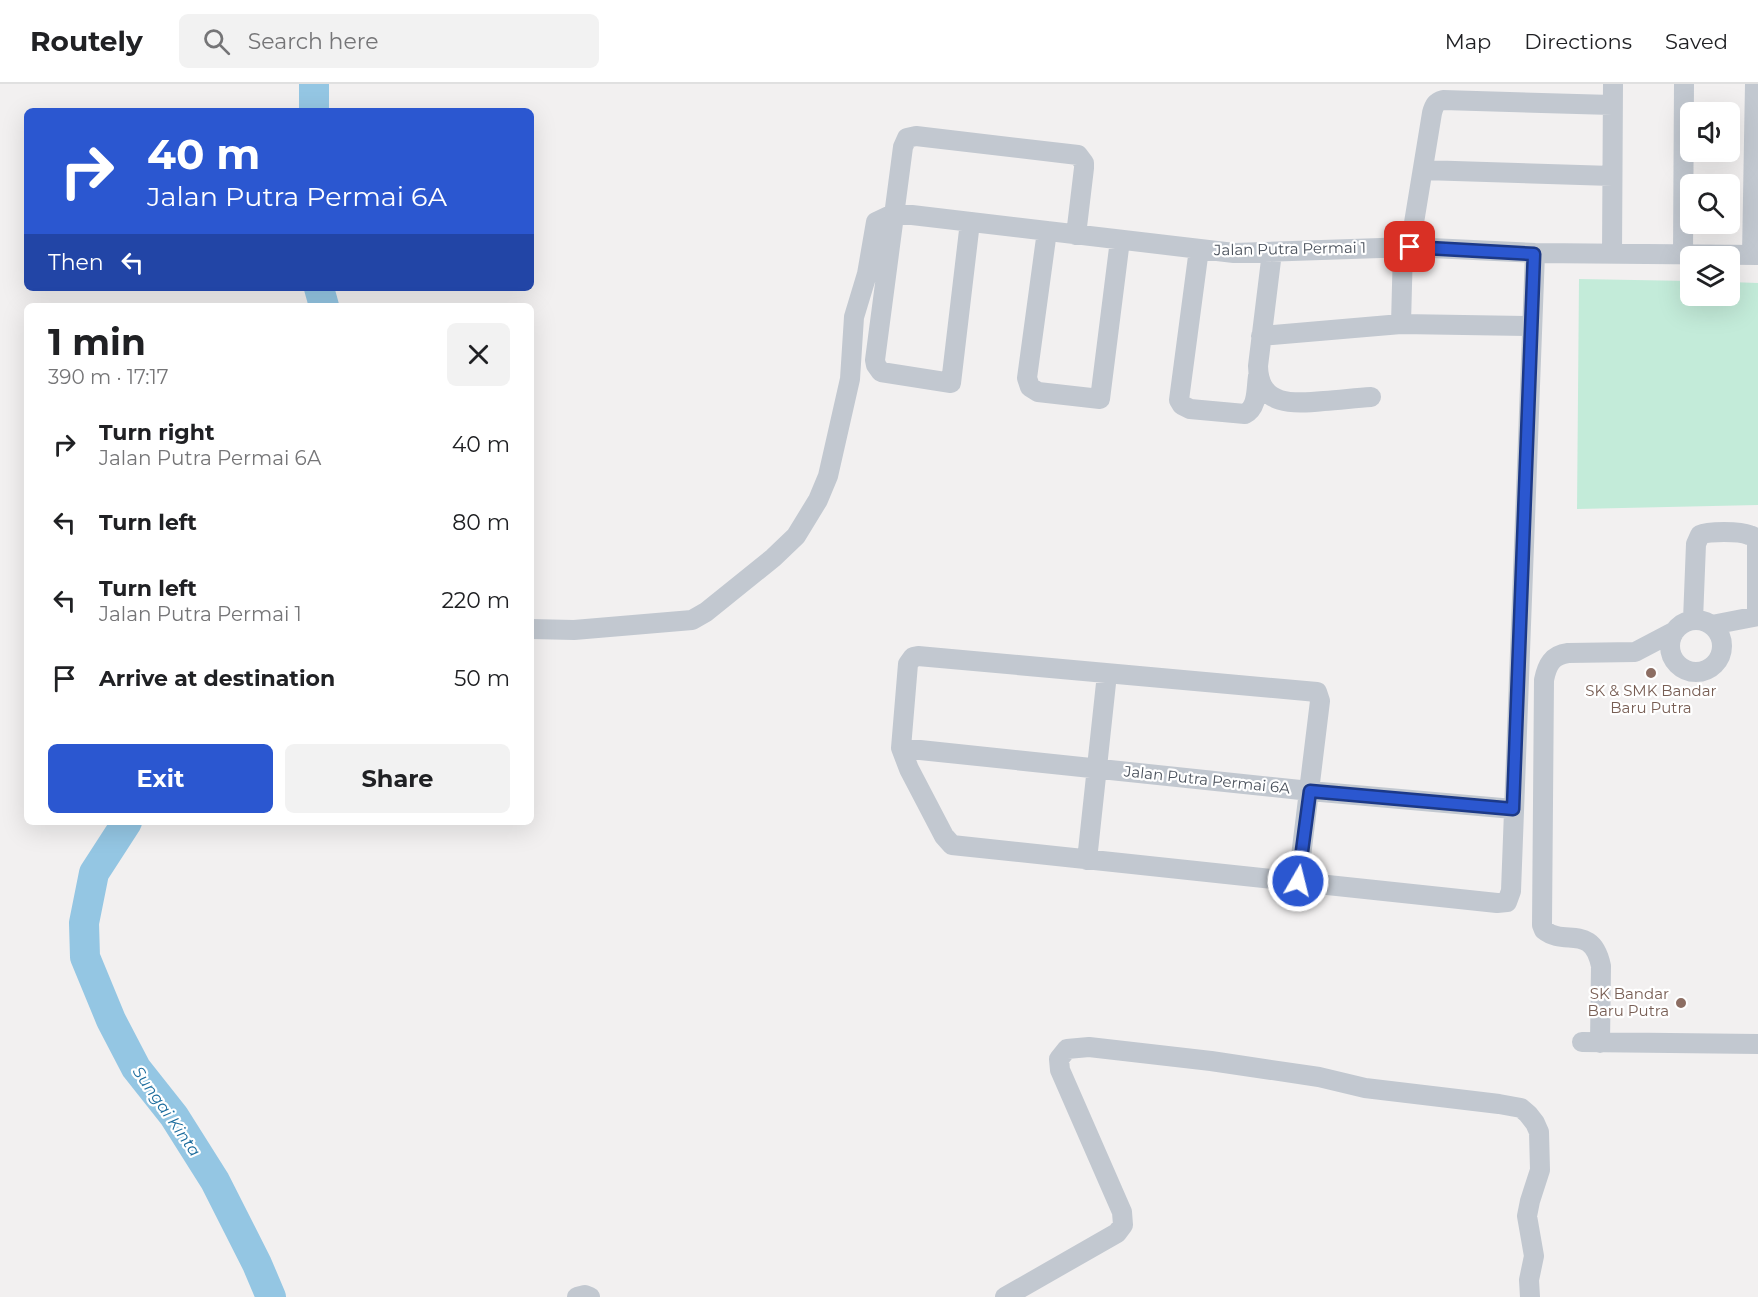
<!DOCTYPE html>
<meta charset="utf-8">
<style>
:root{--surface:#fff;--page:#f2f2f2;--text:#202124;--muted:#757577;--line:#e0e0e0;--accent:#2b57d0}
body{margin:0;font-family:Montserrat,sans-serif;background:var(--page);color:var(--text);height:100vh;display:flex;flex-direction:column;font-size:22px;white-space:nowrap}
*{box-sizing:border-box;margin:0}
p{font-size:20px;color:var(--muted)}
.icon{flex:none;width:33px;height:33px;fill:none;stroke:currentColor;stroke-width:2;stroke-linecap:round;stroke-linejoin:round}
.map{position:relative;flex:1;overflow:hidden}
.drawer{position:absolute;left:24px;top:219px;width:510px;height:522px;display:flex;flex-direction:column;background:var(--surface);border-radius:9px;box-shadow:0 6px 24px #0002}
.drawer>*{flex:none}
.banner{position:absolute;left:24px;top:24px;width:510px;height:183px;border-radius:9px;box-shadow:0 6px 24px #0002;background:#2b57d0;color:#fff;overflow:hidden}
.buttons{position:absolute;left:1680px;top:18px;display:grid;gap:12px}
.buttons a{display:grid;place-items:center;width:60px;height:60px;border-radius:9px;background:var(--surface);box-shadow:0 6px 24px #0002;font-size:30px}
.pin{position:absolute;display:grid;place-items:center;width:51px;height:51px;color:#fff;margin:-26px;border-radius:12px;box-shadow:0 3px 9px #0006}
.me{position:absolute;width:66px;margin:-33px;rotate:8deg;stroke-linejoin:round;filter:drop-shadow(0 0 4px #0008)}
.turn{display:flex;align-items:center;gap:21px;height:126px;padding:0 24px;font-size:27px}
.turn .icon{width:78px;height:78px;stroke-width:2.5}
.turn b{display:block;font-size:42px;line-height:51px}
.then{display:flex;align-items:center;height:57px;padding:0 24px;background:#0003;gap:12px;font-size:22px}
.round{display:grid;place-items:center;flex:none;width:63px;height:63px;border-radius:9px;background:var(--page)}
.overview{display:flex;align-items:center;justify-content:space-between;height:102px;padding:0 24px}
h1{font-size:36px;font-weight:700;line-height:45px}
.primary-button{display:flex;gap:12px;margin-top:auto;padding:12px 24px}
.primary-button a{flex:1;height:69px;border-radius:9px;background:var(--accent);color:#fff;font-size:24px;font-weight:700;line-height:69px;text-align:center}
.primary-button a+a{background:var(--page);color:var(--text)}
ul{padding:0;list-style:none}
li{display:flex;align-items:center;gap:18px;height:78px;padding:0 24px}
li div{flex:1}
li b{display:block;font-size:22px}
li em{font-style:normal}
header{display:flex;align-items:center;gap:36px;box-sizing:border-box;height:84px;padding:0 30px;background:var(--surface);border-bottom:2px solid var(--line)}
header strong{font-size:28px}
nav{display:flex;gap:33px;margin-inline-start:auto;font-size:21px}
.search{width:420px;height:54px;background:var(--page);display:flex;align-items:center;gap:15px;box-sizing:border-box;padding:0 21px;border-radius:9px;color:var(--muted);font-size:22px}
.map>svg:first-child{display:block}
.green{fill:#c3ebd9}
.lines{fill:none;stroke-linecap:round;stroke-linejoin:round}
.river{stroke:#94c6e3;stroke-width:30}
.minor{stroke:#c2c8d0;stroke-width:20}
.route-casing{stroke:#1c3987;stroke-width:15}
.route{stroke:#2b57d0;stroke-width:10}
.education-dot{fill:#8d6e63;stroke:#fff;stroke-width:2}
.labels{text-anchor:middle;stroke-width:4.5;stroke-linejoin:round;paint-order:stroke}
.street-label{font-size:15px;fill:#49505b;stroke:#fff}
.education-label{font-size:15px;fill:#785e54;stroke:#fff}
.water-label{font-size:16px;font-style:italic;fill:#1b6c9d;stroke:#fff}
</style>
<header>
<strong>Routely</strong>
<div class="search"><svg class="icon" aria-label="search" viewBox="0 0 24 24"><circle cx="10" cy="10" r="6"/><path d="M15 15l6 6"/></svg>Search here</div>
<nav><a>Map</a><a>Directions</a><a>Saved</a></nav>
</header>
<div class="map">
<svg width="1758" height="1213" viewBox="0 0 1758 1213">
<rect width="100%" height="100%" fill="#f2f0f0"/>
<path class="green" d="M1579,195L1690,197V212H1730V198L1758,199V421L1577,425Z"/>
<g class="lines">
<path class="river" d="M314,27V0
M319,204L324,222
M127,738L94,789L84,839L85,873L111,936L136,984L174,1032L215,1097L257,1180L271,1213"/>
<path class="minor" d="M1423,86L1612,92
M895,129L1234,169L1410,163L1535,169L1758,171
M970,138L951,299L881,288L876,281L875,276L903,63L907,54L916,52L1078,71L1084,79V84L1076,151
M1047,147L1027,294L1030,303L1038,308L1100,315L1120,156
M1410,163L1432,29C1434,21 1436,18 1443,16L1612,21
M1199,165L1179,316L1182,321L1190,325L1245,330C1258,323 1256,305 1258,292
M1272,168L1258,282C1259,323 1294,320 1324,317C1340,316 1355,314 1371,313
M1612,170L1613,0
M1683,171L1684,0
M1752,171L1755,0
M1401,240L1403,163
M1261,252L1401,240L1532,242
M1693,536L1696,460L1700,451C1708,447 1740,447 1749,451C1754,452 1754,453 1757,457V532
M1670 562a26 26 0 1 1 52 0a26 26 0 1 1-52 0Z
M1712,541L1758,532
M531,545L574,546L692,536L706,528L773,474L796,452L818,416L828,392L850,295L854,233L867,190L876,138L895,129
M901,664L1310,707L1513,725
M1087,776L1107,590
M1298,797L1320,617L1317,608L918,572L913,573L908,580L901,664L909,685L944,752L952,761L1497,819L1507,818L1511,807L1535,169
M1582,958L1758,960
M1600,959L1601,882C1592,839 1565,863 1544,846L1542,841L1544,596C1547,581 1552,571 1568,569L1635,568L1675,547
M577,1213L585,1211L590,1213
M1005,1213L1117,1149L1123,1141L1122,1128L1060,986L1059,975L1067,965L1089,963L1211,977L1319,993L1365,1004L1499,1020L1521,1024L1528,1030L1535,1039L1539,1048L1540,1086L1530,1117L1527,1132L1534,1172L1529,1196L1530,1213"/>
</g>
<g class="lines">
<g class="route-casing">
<path id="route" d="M1298,797L1310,707L1513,725L1534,170L1410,163"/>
</g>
<use href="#route" class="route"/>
</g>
<g class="education-dot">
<circle cx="1651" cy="589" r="6"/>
<circle cx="1681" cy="919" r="6"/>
</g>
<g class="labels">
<g class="street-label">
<text transform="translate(1290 165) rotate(-1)" y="5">Jalan Putra Permai 1</text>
<text transform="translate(1207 696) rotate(6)" y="5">Jalan Putra Permai 6A</text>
</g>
<g class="education-label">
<text x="1651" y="612">SK &amp; SMK Bandar<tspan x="1651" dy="17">Baru Putra</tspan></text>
<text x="1669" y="915" text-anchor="end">SK Bandar<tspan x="1669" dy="17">Baru Putra</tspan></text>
</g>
<g class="water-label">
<text transform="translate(167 1027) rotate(55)" y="6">Sungai Kinta</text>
</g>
</g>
</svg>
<div class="buttons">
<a><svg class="icon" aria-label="sound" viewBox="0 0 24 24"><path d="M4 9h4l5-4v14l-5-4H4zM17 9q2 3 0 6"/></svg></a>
<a><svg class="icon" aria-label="search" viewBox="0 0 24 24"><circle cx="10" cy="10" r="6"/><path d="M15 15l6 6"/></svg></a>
<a><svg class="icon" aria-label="layers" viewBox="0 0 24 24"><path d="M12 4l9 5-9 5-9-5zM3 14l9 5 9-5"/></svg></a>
</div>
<div class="pin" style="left:1410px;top:163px;background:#d93025"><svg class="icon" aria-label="arrive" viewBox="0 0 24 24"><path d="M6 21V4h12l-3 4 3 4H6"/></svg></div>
<svg class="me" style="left:1298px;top:797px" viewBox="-20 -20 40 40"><circle r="17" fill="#2b57d0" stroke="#fff" stroke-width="3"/><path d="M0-11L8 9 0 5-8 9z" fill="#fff"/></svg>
<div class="banner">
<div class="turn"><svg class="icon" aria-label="right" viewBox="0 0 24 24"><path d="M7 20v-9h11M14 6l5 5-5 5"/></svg><div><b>40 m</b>Jalan Putra Permai 6A</div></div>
<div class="then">Then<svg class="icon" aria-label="left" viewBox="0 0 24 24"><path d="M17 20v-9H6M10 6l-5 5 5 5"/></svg></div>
</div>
<section class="drawer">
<div class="overview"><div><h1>1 min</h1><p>390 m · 17:17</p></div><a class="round"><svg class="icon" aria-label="close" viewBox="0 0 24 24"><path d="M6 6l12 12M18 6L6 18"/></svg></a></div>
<ul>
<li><svg class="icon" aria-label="right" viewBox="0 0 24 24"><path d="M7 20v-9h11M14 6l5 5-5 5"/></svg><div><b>Turn right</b><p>Jalan Putra Permai 6A</p></div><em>40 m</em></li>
<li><svg class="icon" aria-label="left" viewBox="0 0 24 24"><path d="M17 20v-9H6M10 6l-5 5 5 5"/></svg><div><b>Turn left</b></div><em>80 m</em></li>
<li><svg class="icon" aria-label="left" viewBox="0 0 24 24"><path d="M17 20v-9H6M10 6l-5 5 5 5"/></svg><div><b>Turn left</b><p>Jalan Putra Permai 1</p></div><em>220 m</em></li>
<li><svg class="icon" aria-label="arrive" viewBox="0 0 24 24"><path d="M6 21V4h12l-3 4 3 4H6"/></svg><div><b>Arrive at destination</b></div><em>50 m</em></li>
</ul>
<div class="primary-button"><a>Exit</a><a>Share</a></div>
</section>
</div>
